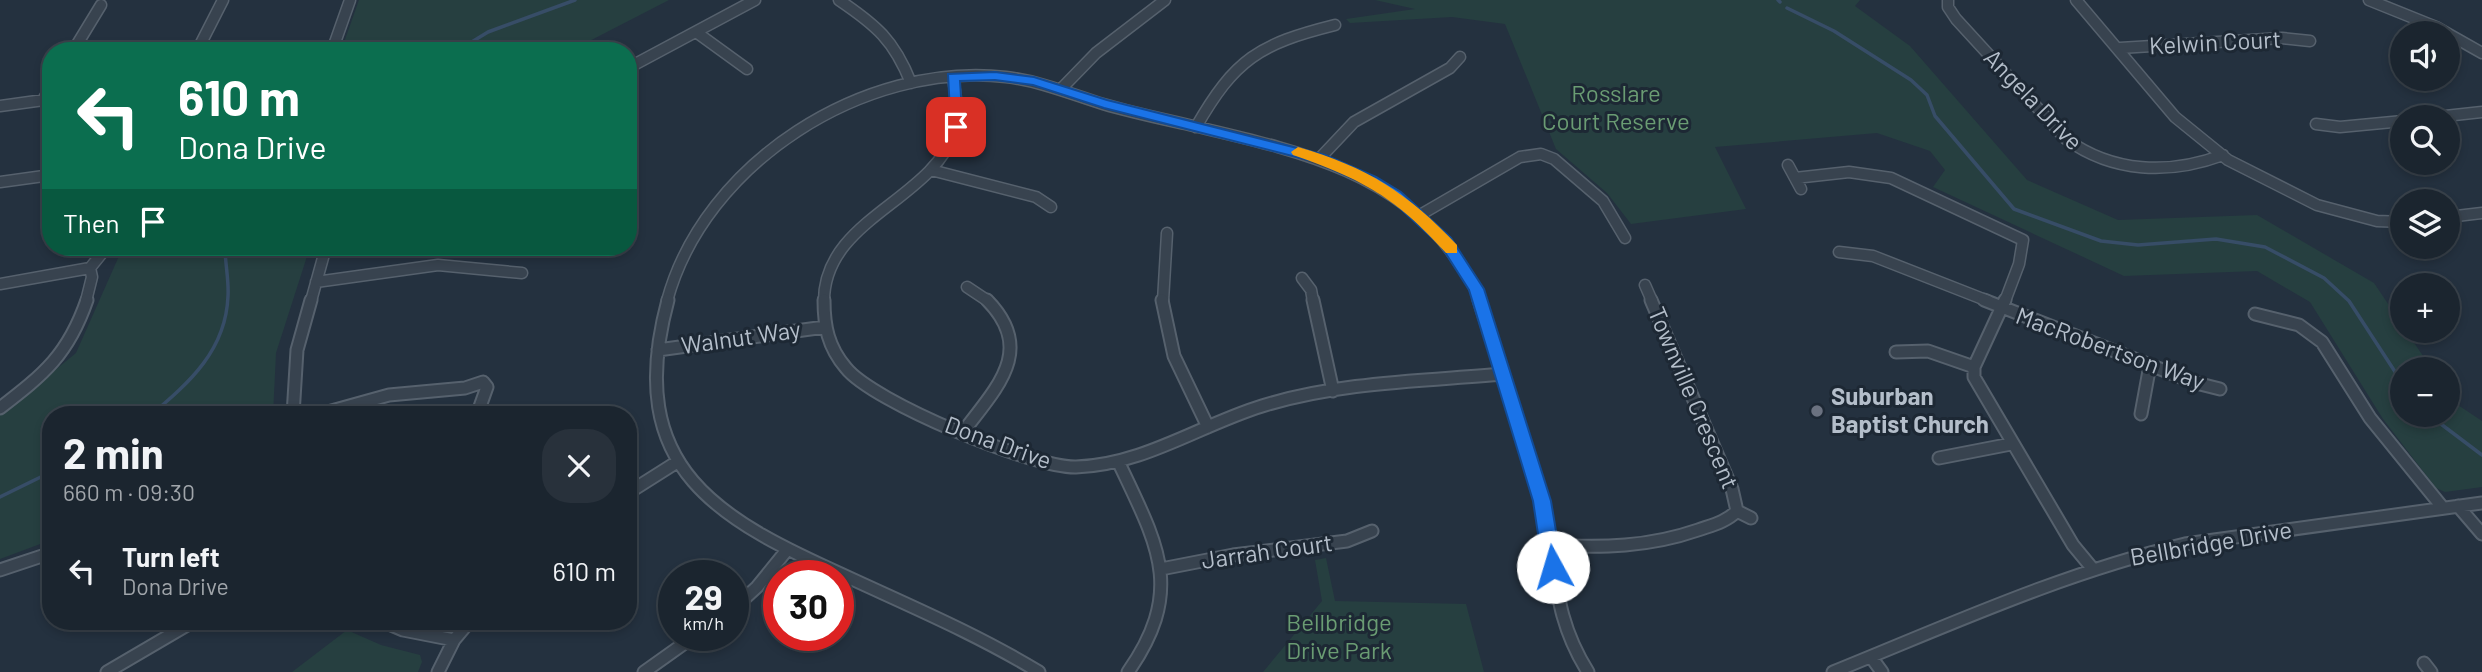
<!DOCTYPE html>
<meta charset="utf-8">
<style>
:root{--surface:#1b252f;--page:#28313b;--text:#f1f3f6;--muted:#a0a5aa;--line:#39424b}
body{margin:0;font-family:Barlow,sans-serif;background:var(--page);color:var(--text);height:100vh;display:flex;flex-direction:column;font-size:26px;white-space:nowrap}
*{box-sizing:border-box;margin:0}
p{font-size:23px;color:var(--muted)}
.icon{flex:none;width:38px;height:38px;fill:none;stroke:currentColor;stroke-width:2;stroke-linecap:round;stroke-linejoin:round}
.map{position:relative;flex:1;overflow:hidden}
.side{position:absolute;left:42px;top:406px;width:595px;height:224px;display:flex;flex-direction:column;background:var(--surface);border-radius:28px;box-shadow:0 4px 10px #0003,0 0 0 2px var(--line)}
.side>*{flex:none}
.guide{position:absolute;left:42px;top:42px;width:595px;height:214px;border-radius:28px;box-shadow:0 4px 10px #0003,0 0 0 2px var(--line);background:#0b6e4f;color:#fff;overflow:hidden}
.tools{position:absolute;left:2390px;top:21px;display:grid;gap:14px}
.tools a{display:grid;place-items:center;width:70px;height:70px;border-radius:50%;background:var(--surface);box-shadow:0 4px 10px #0003,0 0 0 2px var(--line);font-size:35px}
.speed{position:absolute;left:658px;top:560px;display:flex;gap:14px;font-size:35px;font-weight:700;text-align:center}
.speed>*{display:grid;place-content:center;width:91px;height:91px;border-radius:50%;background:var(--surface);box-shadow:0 4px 10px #0003,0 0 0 2px var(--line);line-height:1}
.speed small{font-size:18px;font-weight:400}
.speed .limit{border:10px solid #d22;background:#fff;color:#111}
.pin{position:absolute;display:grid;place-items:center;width:60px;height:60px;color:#fff;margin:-30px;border-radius:14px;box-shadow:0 4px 10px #0006}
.me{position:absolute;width:77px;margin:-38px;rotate:354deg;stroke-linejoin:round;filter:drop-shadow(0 0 5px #0008)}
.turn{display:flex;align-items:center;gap:24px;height:147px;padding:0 21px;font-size:32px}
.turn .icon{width:91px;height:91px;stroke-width:2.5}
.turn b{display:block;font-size:49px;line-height:60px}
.then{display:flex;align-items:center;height:66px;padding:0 21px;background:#0003;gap:14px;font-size:26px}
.round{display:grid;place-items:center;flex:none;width:74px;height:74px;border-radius:28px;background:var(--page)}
.headline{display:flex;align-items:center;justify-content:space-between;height:119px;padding:0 21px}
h1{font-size:42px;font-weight:700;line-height:52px}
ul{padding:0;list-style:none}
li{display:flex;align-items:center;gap:21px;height:91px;padding:0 21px}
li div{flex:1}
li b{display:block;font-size:26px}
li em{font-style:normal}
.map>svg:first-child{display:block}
.green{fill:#263f40}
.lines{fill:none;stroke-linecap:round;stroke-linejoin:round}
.stream{stroke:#374d67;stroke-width:3.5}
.minor-far1-casing{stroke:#56616d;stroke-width:13}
.minor-casing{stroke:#56616d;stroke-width:15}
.minor-far1{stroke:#38434f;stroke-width:10}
.minor{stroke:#38434f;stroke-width:11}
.route{fill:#1a73e8;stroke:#114b97;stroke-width:2}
.slow{fill:#f59e0b}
.worship-dot{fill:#6b7280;stroke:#1d2834;stroke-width:2.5}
.labels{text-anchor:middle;stroke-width:6;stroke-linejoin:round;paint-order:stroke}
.street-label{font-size:24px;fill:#b4beca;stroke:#1d2834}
.park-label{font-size:24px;fill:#6a9c73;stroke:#1d2834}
.poi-label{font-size:24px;font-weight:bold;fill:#b4beca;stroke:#1d2834;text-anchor:start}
</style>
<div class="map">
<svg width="2482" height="672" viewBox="0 0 2482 672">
<rect width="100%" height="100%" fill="#24313f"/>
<path class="green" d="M359,0H669L570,51H341Z
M1375,0H1860L1855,6L1910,46L2027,180L2118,220L2257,215L2374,283L2403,326V331H2406L2432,369H2403V415H2448V393L2455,403L2482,421V487L2445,492L2436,488L2383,419L2310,302L2257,271L2124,276L1933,187L1945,170L1930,151L1877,133L1715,147L1746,209L1631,224L1607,193L1556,149L1505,24L1452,17L1350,23L1346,19L1415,9Z
M123,247H310L276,353L273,415H51V540L0,559V415L76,353Z
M1326,558L1335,601L1466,604L1484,672H1263L1322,601L1315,560Z
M347,630L381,645L420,655L422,662L418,672H292Z"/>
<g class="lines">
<path class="stream" d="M1778,0L1780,2
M1787,8L1834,31L1911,80L1927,95L1935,116L2014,209L2101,241L2138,245L2216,239L2265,247L2324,278L2349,301L2403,384
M457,51L488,32L575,0
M151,415C190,382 226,350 228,296C229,280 225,263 225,247
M2429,415L2482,455
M0,497L51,472"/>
<g class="minor-far1-casing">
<path id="minor-far1" d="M839,0C876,25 894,40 911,83
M1948,0V7L1956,19L2066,139C2113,173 2169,175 2223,155
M2076,0L2175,117L2228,160L2317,205L2377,221L2403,222
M2369,0L2436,27L2482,53
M696,32L747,69
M2120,48L2282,38L2310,41
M73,51L101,5
M197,51L223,0
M332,51L350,0
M628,68L755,0
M1062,88L1096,53L1165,0
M43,100L51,87
M0,106L51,99
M2436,117L2482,112
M2316,124L2340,127L2403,121
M1196,127C1235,59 1259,44 1335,25
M1320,158L1354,122L1450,68L1460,57
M1788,165L1801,189
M931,170L1036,197L1051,207
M1795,178L1849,172L1891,178L2023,240L2019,264L2005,301
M0,182L51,175
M1420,215L1520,157L1541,154L1554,159L1603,201L1625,238
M2448,217L2482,213
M1839,252L1873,256L1988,301
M90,268L107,247
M1302,278L1311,290L1313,301
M316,282L438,265L522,273
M0,284L90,268
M1645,285L1652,301
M967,287L988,301
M86,301L92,277L90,268
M311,301L326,247
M667,301C704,163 864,61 1006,77C1040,81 1071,94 1103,104C1130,112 1158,118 1185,124C1285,148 1396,168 1457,260C1466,273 1475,286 1480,301
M824,301C824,219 932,201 955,131C960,114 955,94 953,77
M1163,301L1167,233"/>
</g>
<g class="minor-casing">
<path id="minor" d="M668,300C622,470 719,520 854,580C917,609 980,636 1039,672
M824,300C824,326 828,347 846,368C873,402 1033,468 1076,467C1143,465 1200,425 1262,406C1339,382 1423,381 1503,374
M1162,300L1174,356L1208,427
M1313,300L1333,391
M1479,300C1500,366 1523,432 1541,499C1559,564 1549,610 1588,672
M1984,300L2196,383L2220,389
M2005,300L1974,367V377L2073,545L2092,568
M2255,314L2299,325L2322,342L2370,418L2443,508
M658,350L825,327
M1896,352L1928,351L1974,367
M0,408C44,374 68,355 87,300
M2141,414L2150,365
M293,415L297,350L311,300
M317,415L389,395L465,388L483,382L487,387L477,415
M963,432C997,387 1036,350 987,300
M1939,458L2011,444
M1118,461C1157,544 1186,589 1128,672
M628,493L677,462
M2458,506L2482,534
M1737,511L1751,518
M1551,545C1602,548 1649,547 1698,530C1712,525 1726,522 1737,511L1732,489L1651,300
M1161,569L1233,555L1347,541L1372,531
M0,570L51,553
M733,609L757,587L787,550
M382,621L403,630L454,640
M1871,657L1882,672
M2424,663L2431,672
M107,672L194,621
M438,672L454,640L470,621
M644,672L696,635
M1833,672C1949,625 2063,573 2185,544L2482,503"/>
</g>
<use href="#minor-far1" class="minor-far1"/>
<use href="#minor" class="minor"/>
</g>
<path class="route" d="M995,72L1034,77L1107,100L1325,155L1376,177L1401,192L1451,238L1484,289L1551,501L1562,567L1559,573H1546L1543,567L1533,501L1469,290L1441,246L1390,199L1366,184L1316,162L1104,108L1033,85L995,80L960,81L963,127L956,132L951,131L948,74Z"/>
<path class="slow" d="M1298,147C1367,167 1408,193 1457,245V253H1446C1395,197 1364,180 1293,155L1291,152Z"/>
<circle class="worship-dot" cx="1817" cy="411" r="7"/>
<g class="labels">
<g class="street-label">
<text transform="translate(2215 43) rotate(-3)" y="8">Kelwin Court</text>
<text transform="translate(2033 100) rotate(46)" y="8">Angela Drive</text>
<text transform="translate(741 338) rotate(-8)" y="8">Walnut Way</text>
<text transform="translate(2110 349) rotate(20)" y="8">MacRobertson Way</text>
<text transform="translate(1693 398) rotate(67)" y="8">Townville Crescent</text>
<text transform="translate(998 443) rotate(20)" y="8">Dona Drive</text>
<text transform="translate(2211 544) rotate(-10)" y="8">Bellbridge Drive</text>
<text transform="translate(1267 552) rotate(-8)" y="8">Jarrah Court</text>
</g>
<g class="park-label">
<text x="1616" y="102">Rosslare<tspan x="1616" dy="28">Court Reserve</tspan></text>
<text x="1339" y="631">Bellbridge<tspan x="1339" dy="28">Drive Park</tspan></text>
</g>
<g class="poi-label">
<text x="1831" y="405">Suburban<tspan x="1831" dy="28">Baptist Church</tspan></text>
</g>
</g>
</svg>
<div class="tools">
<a><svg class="icon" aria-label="sound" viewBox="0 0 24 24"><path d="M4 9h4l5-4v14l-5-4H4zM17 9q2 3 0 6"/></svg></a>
<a><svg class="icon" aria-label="search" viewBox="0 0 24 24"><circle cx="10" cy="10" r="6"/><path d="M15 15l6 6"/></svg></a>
<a><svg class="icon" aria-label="layers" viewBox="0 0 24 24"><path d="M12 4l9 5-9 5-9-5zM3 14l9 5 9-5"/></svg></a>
<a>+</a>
<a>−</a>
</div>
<div class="speed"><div>29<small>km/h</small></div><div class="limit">30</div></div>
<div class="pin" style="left:956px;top:127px;background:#d93025"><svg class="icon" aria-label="arrive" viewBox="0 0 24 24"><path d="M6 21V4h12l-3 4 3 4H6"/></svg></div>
<svg class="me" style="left:1553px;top:567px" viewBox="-20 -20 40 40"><circle r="19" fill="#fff"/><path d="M0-13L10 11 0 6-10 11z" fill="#1a73e8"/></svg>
<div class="guide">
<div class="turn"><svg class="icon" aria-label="left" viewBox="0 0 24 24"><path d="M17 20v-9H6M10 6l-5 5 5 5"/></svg><div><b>610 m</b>Dona Drive</div></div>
<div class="then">Then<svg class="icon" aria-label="arrive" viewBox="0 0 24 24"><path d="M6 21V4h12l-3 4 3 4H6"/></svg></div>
</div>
<section class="side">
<div class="headline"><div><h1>2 min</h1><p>660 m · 09:30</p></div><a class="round"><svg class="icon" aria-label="close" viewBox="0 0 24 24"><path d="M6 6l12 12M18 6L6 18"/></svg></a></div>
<ul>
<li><svg class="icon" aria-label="left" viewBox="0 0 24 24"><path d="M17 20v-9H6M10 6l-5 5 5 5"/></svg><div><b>Turn left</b><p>Dona Drive</p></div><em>610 m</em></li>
</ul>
</section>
</div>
